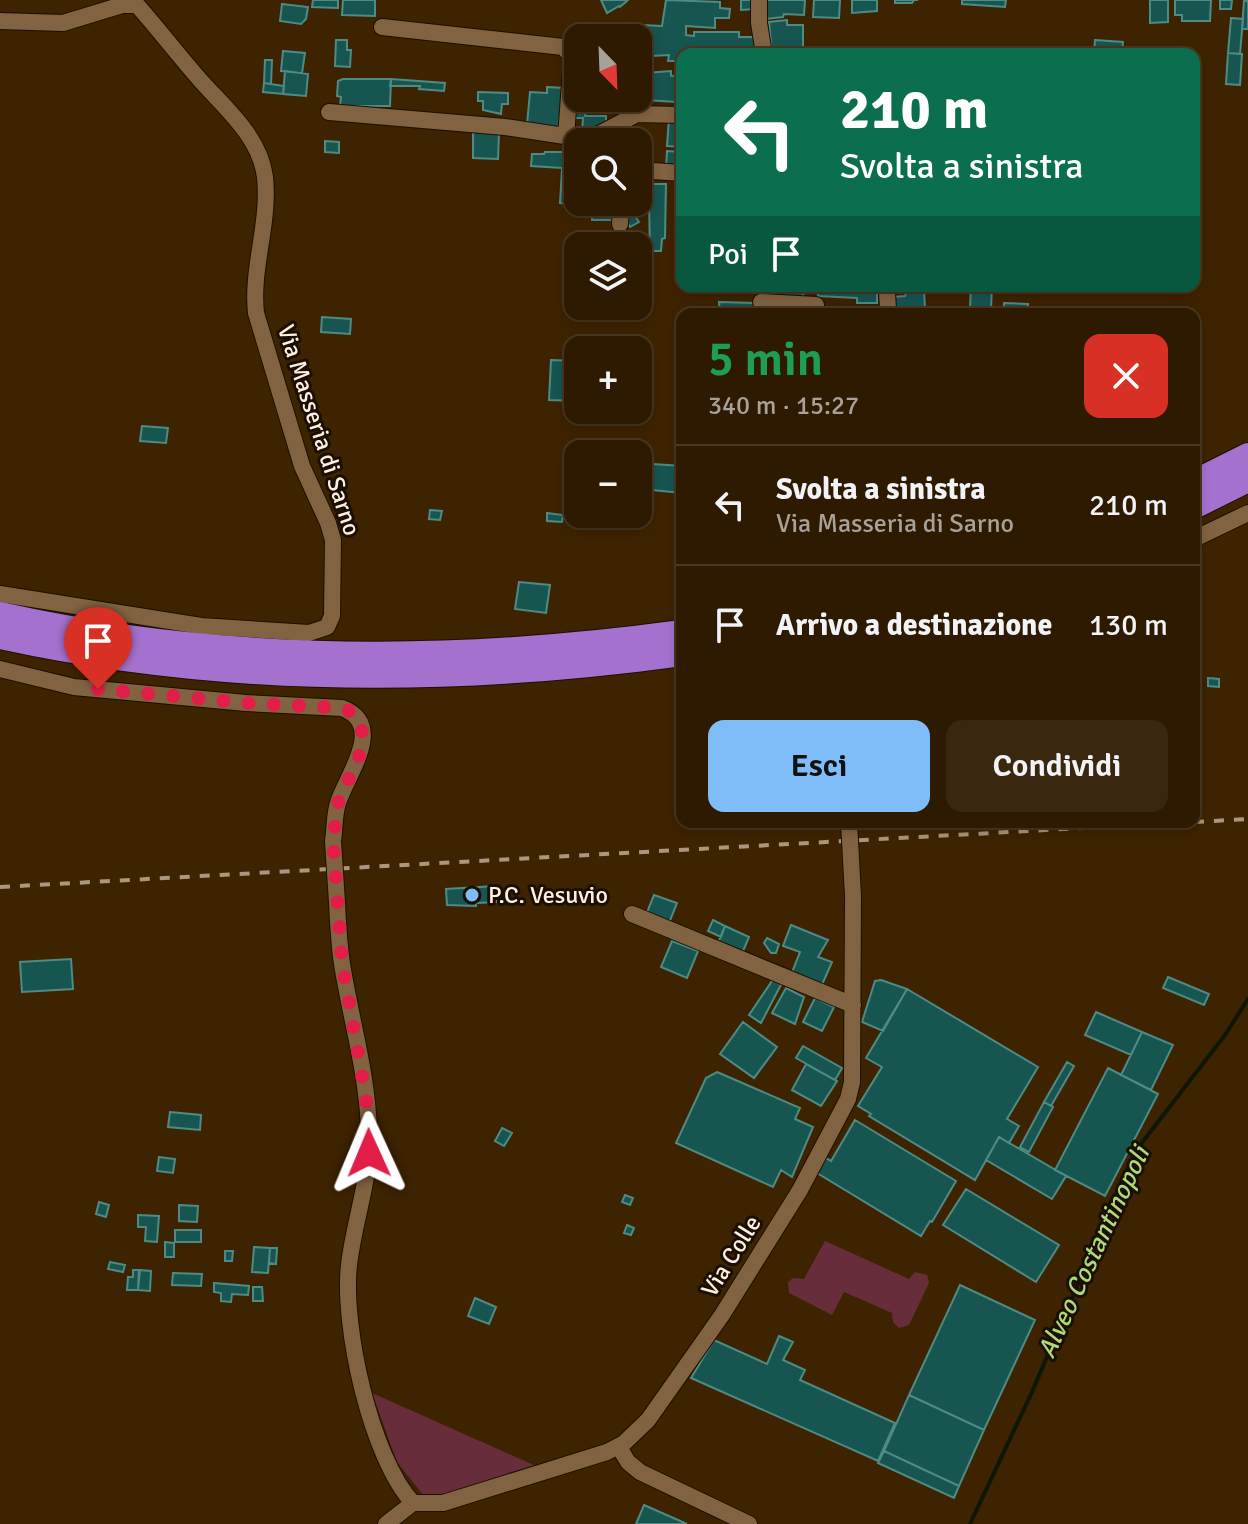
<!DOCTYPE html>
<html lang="it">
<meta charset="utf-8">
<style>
:root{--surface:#2e1a00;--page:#3a270f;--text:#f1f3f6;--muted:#a7a199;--line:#493822;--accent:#7fbdf9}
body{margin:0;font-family:Signika,sans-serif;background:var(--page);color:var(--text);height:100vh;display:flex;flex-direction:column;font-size:30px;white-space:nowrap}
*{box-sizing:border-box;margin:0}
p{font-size:26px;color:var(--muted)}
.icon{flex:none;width:44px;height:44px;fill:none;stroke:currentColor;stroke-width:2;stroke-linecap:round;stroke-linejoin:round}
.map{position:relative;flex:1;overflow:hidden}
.panel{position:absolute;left:676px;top:308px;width:524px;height:520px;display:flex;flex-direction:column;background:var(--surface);border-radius:16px;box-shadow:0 4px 12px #0003,0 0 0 2px var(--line)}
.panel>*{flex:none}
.top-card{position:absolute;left:676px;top:48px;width:524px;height:244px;border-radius:16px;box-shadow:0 4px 12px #0003,0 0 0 2px var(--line);background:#0b6e4f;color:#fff;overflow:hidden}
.needle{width:52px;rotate:157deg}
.tools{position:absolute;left:564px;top:24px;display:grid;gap:16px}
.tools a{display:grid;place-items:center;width:88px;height:88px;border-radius:16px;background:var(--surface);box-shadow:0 4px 12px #0003,0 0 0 2px var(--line);font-size:40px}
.pin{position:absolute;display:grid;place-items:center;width:68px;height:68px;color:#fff;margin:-82px -34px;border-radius:50% 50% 50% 0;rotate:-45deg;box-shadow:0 0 8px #0007}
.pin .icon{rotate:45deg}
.me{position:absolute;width:88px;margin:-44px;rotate:359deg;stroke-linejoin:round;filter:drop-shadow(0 0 6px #0008)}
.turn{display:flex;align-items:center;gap:28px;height:168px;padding:0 32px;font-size:36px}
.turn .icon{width:104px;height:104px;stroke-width:2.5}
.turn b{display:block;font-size:56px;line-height:68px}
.then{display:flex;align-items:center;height:76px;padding:0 32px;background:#0003;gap:16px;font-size:30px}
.round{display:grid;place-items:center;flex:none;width:84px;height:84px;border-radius:16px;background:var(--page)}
.headline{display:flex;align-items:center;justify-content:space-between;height:136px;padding:0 32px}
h1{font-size:48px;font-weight:600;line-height:60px;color:#1e9e55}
.cta{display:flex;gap:16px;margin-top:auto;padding:16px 32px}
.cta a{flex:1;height:92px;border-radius:16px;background:var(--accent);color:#111;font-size:32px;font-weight:600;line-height:92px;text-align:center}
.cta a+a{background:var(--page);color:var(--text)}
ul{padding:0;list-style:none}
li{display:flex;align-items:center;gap:24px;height:120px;padding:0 32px;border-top:2px solid var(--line)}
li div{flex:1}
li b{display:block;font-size:30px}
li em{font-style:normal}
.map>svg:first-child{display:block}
.green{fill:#672d3a}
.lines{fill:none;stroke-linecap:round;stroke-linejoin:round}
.stream{stroke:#0e1703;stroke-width:4}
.building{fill:#175551;stroke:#4e8b85;stroke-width:2}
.minor-casing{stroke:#1d0f01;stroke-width:18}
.highway-casing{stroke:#1d0f01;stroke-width:26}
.minor{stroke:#826341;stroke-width:16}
.highway{stroke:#a571cf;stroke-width:24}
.rail{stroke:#ab967f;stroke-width:4;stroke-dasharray:10 10;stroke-linecap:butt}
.minor-bridge-casing{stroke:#1d0f01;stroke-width:18;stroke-linecap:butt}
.minor-bridge{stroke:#826341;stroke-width:16}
.route{stroke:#e11d48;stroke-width:14;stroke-dasharray:0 25.2}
.poi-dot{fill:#7fbdf9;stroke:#1b0f03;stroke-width:3}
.labels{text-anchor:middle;stroke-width:6;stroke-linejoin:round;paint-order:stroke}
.street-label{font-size:24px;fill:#fff0e1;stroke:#1b0f03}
.poi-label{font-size:24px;fill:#fff0e1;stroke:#1b0f03;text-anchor:start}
.water-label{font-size:26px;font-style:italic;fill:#aed978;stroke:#1b0f03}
</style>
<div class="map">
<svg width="1248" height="1524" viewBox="0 0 1248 1524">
<rect width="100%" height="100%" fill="#3e2300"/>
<path class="green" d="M825,1241L909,1279L915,1272L927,1275L929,1283L909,1325L899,1328L893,1322L892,1313L844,1292L832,1315L789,1293L788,1282L793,1278L804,1279Z
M372,1393L536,1466L449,1494L424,1496L397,1462Z"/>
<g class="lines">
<path class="stream" d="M970,1524L1032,1392L1123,1178L1141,1144L1225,1035L1248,999"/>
</g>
<path class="building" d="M313,0H338V8L312,7Z
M343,0H375V16L342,15Z
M601,0H628L620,7L619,6L607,13Z
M666,0L720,2V8L730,9L729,18H715V28L686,26V35L694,36V32H739V37H757L759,54H682V66H677V61H668L669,55L652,56V50L639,48L638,60V38H629V34L643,35V25L662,26Z
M741,0H754V9L741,10Z
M764,0H805L804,15L784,14L783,17L766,19Z
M814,0H840L839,18L813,17Z
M852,0H877V11L852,13Z
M895,0H918H914L912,3H895Z
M962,0H1006L1005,7L962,4Z
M1150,0H1168V22L1150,23Z
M1175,0H1211L1210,21H1182V15H1175Z
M1220,0H1232L1231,9H1220Z
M1244,1H1248V29H1242Z
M282,4L308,7L306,19L301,24L280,21Z
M1231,18L1243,19L1240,54L1228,53Z
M787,20V25H803V53L772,54L769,22Z
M336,40H347V50H351L350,67L335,66Z
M1095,40L1123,42L1122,54H1094Z
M283,51L305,53L302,73L281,71Z
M1228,53L1242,54L1240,85L1226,84Z
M265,60H272L271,84L264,83Z
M285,71L308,74L306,96L283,94Z
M671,71V76L682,75V83L677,84L676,102L630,99L638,98V87H644L645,73Z
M343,79H391L390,106H340L341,97L337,96L338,81Z
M391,79L445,83L444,91L419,89L420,86H390Z
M264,83L284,86L283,94L263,92Z
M547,87L564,88L558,129L527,125L530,92L547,93Z
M478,92L508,93V104H502L501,114L483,110V101H478Z
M572,103L587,104L585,116H606V124L582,132L583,118H571Z
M669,118L682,119V147L667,146Z
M473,131L499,133L498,159L473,158Z
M616,136L638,137V142H616Z
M325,141L339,142V153L325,152Z
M638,146L647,147L645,164L638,163Z
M667,151L682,152L681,169L666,168Z
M545,152H578V169L531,166L532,154H544Z
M562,170H573L572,204L560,203Z
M638,175L650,176V184H666L665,238L662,239L661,251H650L649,200H641L640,204L627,203L638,202Z
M593,202H616L615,220H592Z
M633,213L639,222L630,227L625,218Z
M620,240L646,241L645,259H638V246H620Z
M773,286H804L803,298L762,296L763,290L772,291Z
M819,286H877V303H857V298L818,296Z
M971,286H992L991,309L970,308Z
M907,290H924L925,309L892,310V297L905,296Z
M719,302L755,303L754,314H720Z
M1004,303L1028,304V314L1004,313Z
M858,310H877V314H858Z
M925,310H940V314H925Z
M322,317L351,319L350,334L321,332Z
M551,360L578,361V401L549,400Z
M142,426L168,428L166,443L140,441Z
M638,463L682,466V493L652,490V480L638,478Z
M430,510L442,511L440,520L429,519Z
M547,513L563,515L562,522L547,521Z
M519,582L550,585L546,613L515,609Z
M1208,678L1219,679V687L1208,686Z
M496,886L497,902L476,903V906L447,905L446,889Z
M654,895L677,903L669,923L646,915Z
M713,920L725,926L721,937L708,931Z
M791,925L828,940L818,957L832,962L821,987L791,975L800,952L783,946Z
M725,926L749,937L741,956L717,945Z
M767,938L779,944L776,953H771L764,943Z
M672,941L698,951L687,978L661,967Z
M71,959L73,989L22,992L20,962Z
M776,975L784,979L761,1023L749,1015Z
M1168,977L1209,994L1204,1005L1163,988Z
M881,980L907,989L883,1031L862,1022L875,981Z
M786,988L804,997L795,1024L772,1013Z
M907,989L1038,1067L1007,1119L1019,1126L1009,1143L999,1137L975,1180L869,1116L871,1114L858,1106L882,1067L866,1058Z
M815,998L834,1007L822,1031L803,1022Z
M1096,1012L1142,1032L1131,1055L1085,1035Z
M743,1022L777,1047L754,1078L720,1054Z
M1142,1032L1173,1045L1151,1090L1121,1075Z
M803,1046L842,1068L835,1080L796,1058Z
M1067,1062L1074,1066L1051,1106L1044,1102Z
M806,1064L837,1081L821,1106L792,1090Z
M1108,1068L1158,1094L1105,1196L1055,1170Z
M717,1072L800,1108L795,1119L813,1127L792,1177L781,1170L773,1187L676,1143L706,1078Z
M1044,1102L1053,1107L1029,1152L1020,1147Z
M170,1112L201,1115L200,1130L168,1127Z
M855,1120L956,1181L932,1222L930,1221L921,1236L817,1173L826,1158L831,1161Z
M502,1128L512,1133L504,1146L495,1141Z
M999,1137L1066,1176L1052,1199L986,1160Z
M159,1157L175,1159L173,1173L157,1171Z
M966,1189L1059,1245L1036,1282L943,1225Z
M625,1195L633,1198L630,1205L622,1202Z
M99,1202L109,1205L106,1217L96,1214Z
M179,1205L198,1206L197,1222L179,1221Z
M138,1215L159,1216L157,1242L145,1241L146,1227H138Z
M627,1225L634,1228L631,1235L624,1233Z
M175,1230H201V1242H175Z
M165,1242L174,1243V1257H165Z
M254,1247L270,1248L268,1273L252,1272Z
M270,1248H277L276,1264L269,1263Z
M225,1251H233L232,1261H225Z
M110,1262L125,1265L123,1272L108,1269Z
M133,1270H140L138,1290H127L128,1277H133Z
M139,1270L151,1271L150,1291L138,1290Z
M173,1273L202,1274L201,1286L172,1285Z
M214,1283L249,1286L248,1295L232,1294L231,1302L221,1301V1293L214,1292Z
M960,1285L1035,1320L984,1430L909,1395Z
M253,1287H262L263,1301H253Z
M475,1298L496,1307L489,1324L468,1316Z
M779,1336L793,1342L783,1360L805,1370L800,1380L895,1423L878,1461L691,1378L714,1340L767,1364Z
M909,1395L984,1430L959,1486L884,1451Z
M884,1451L959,1486L954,1498L878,1463Z
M644,1505L687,1524H636Z"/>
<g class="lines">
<g class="minor-casing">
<path id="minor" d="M759,0V23L764,54
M0,21L63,23L122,5H137C159,30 179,56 201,81C226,109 260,137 265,177C270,223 251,268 256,313L302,466L328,523L333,540L332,616L327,627L309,633L201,626L0,594
M382,27L563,47L572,57L566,136
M329,112L505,127L578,138L599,134L637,114L682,115
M638,170L682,173
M620,224L621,202
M884,286L887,292L888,310
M761,302L816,305
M1194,539L1248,513
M0,669L74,687L246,703L342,708C387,725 346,776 338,803C334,815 335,829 333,841
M337,903C338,923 339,944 342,964C351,1020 368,1076 369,1133C371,1178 354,1221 349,1265C342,1326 371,1458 413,1503
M632,914L853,1005
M619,1447L628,1462L640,1472L749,1524
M386,1524L413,1503H443L607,1452L624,1443L648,1420L722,1315L800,1190L848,1099L852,1082L853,896"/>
</g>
<g class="highway-casing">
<path id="highway" d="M1194,482L1248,455
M1194,507L1248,480
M0,614C224,664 455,663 682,632
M0,637C224,686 455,685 682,654"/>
</g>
<use href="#minor" class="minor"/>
<use href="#highway" class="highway"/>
<path class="rail" d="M1194,822L1248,819
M0,887L1193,822"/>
<g class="minor-bridge-casing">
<path id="minor-bridge" d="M849,822L853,896
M333,841L337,903"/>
</g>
<use href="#minor-bridge" class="minor-bridge"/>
</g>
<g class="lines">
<path class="route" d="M98,689L246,703L342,708L352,712L362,730L360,754L338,803L333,841L342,963L366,1098L369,1153"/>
</g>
<circle class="poi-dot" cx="472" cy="895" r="8"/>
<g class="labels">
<g class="street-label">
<text transform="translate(319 430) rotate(72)" y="8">Via Masseria di Sarno</text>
<text transform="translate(731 1256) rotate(-58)" y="8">Via Colle</text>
</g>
<g class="poi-label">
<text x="488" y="903">P.C. Vesuvio</text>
</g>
<g class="water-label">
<text transform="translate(1093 1252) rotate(-65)" y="9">Alveo Costantinopoli</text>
</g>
</g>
</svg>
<div class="tools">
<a><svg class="needle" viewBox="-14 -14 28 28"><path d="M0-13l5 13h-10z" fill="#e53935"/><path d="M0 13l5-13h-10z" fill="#a7a199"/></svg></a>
<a><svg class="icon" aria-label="search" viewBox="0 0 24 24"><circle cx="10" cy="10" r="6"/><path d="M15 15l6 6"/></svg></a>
<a><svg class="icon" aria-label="layers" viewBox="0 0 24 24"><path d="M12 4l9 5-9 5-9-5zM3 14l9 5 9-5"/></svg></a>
<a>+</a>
<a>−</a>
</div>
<div class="pin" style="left:98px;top:689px;background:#d93025"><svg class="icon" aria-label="arrive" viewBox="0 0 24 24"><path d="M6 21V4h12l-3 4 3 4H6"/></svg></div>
<svg class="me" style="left:369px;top:1153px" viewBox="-20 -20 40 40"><path d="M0-17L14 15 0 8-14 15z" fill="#e11d48" stroke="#fff" stroke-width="4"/></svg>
<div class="top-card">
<div class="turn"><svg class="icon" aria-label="left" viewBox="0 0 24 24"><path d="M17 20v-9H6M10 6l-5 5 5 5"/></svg><div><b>210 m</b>Svolta a sinistra</div></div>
<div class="then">Poi<svg class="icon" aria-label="arrive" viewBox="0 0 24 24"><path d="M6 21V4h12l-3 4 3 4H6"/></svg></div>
</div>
<section class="panel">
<div class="headline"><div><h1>5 min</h1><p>340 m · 15:27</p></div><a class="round" style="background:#d93025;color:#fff"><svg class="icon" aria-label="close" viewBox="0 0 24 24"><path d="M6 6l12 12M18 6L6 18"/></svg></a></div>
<ul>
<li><svg class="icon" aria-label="left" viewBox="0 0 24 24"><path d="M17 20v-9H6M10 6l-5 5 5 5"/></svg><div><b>Svolta a sinistra</b><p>Via Masseria di Sarno</p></div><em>210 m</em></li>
<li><svg class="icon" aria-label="arrive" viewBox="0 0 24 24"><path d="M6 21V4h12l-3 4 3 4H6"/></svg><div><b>Arrivo a destinazione</b></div><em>130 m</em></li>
</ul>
<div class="cta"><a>Esci</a><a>Condividi</a></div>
</section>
</div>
